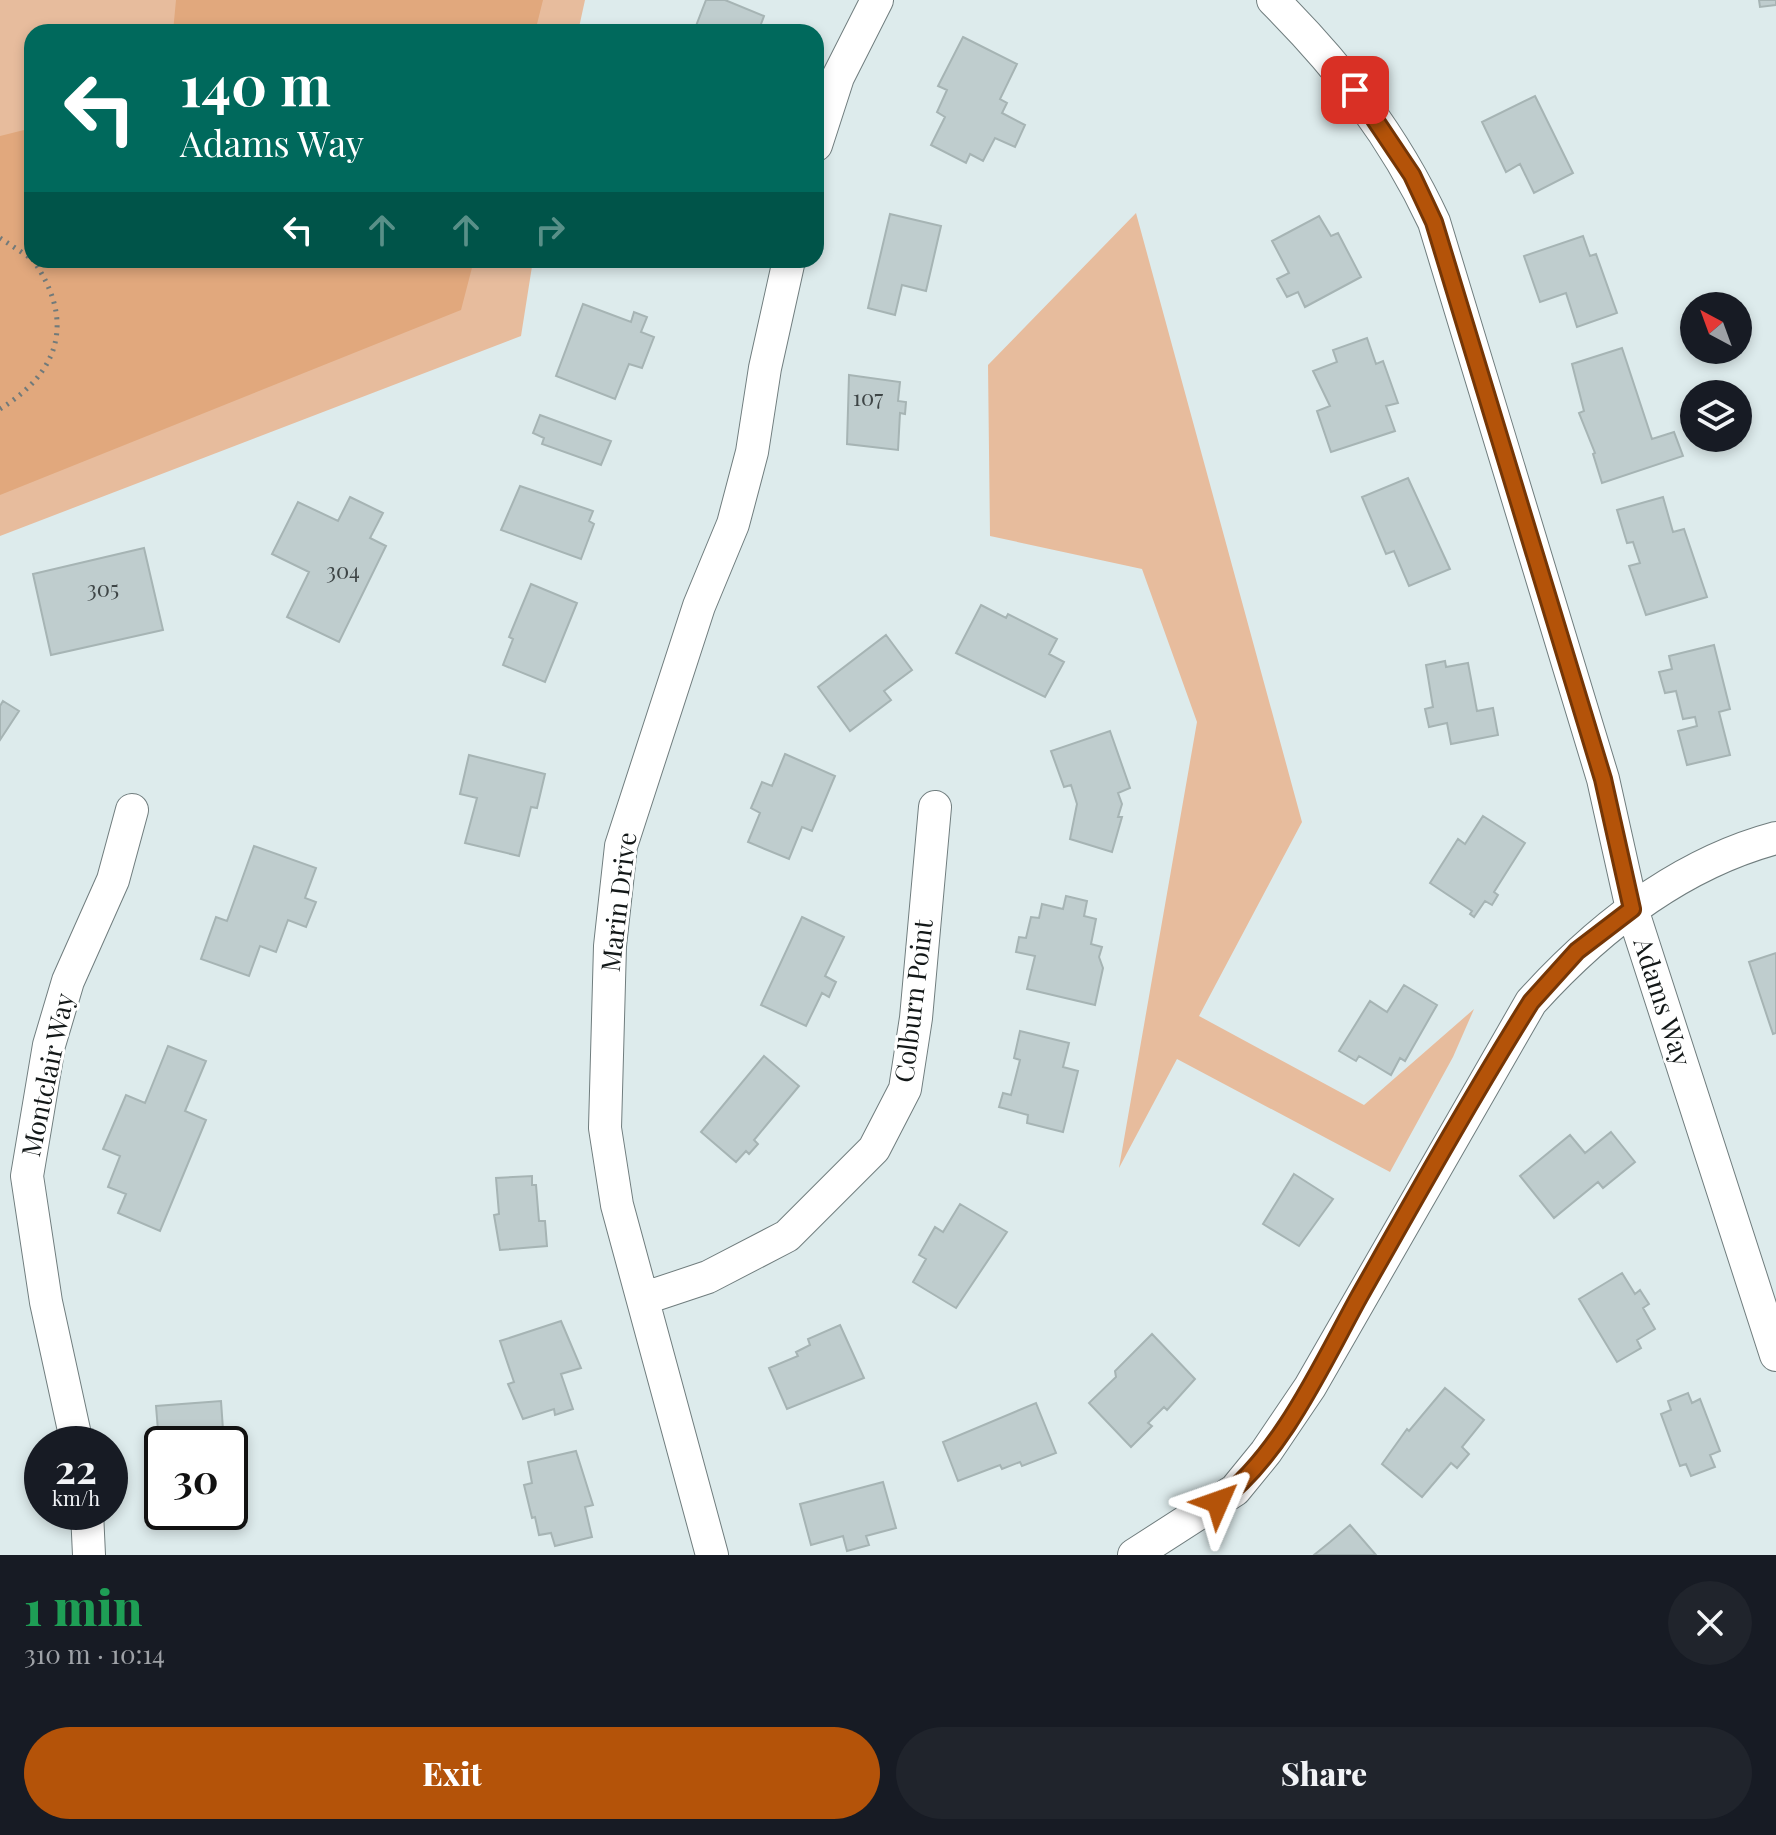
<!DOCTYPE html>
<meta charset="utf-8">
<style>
:root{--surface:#171b24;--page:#20242c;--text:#f1f3f6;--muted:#9ea1a6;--accent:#b45309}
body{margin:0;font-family:"Playfair Display",serif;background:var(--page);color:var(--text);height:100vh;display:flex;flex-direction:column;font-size:30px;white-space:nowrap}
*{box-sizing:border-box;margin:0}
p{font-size:26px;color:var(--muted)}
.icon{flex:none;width:44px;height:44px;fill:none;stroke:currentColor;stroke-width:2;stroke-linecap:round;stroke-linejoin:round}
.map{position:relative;height:1555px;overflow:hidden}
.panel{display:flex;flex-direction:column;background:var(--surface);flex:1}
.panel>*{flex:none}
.guide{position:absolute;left:24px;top:24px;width:800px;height:244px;border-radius:24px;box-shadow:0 4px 12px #0003;background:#00695c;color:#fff;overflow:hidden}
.needle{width:52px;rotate:319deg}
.tools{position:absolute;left:1680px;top:292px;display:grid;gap:16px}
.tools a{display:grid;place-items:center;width:72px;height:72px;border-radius:50%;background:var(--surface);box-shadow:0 4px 12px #0003;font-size:40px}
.speed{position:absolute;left:24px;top:1426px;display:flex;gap:16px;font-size:40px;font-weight:700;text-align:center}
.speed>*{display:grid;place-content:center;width:104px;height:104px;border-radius:50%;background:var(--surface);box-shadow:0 4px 12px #0003;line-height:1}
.speed small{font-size:20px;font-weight:400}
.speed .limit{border:4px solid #111;border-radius:12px;background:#fff;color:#111}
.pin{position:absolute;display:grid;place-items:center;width:68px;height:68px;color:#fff;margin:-34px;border-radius:16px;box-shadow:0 4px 12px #0006}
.me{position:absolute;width:88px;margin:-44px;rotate:47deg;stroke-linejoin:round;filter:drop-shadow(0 0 6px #0008)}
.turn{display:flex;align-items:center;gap:28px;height:168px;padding:0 24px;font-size:36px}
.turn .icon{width:104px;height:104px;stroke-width:2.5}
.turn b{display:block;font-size:56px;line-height:68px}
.lanes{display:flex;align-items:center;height:76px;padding:0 24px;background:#0003;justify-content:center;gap:40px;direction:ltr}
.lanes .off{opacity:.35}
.round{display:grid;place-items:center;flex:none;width:84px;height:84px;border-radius:42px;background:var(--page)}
.head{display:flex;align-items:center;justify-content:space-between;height:136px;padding:0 24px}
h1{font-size:48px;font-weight:800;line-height:60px;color:#1e9e55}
.button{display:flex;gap:16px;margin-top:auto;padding:16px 24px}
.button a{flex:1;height:92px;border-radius:48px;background:var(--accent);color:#fff;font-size:32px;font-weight:800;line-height:92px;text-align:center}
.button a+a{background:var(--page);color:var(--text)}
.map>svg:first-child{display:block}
.green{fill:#e7bc9d}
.forest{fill:#e1a87d}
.building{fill:#bfcdce;stroke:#a6b4b4;stroke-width:2}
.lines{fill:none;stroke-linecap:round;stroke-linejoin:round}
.street-casing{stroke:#707d7e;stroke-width:34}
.path{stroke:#717a7a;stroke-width:5;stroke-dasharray:2 6;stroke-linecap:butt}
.street{stroke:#fff;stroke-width:32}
.route-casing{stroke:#753606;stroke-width:20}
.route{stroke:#b45309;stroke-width:14}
.labels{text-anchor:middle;stroke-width:6;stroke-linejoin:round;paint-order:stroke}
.number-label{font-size:22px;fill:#3e4546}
.street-label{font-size:26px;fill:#131818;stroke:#fff}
</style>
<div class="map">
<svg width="1776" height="1555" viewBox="0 0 1776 1555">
<rect width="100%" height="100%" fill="#ddebec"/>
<path class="green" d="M0,0H585L578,32H32V260H533L521,336L0,536Z
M1136,213L1302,822L1199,1016L1364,1105L1474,1009L1453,1057L1390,1172L1177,1059L1119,1168L1197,722L1142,569L990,536L988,365Z"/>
<path class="forest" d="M176,0H543L535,32H173Z
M32,128V260H474L461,310L0,495V136Z"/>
<path class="building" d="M706,0H725L764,16L758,32H680L682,27L694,31Z
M1759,0H1776V5L1760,7Z
M963,37L1017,64L1000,99L1007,103L1002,113L1025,125L1015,147L995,138L983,161L970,154L966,163L931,145L945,117L937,112L947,90L938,86Z
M1535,96L1573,173L1534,193L1520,164L1506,172L1482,122Z
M890,214L941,226L926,291L902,285L895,315L868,308Z
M1319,216L1331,236L1338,233L1361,277L1305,307L1298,292L1287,297L1277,279L1289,273L1272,241Z
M1583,236L1590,256L1596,254L1617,313L1577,327L1566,293L1540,302L1524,256Z
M583,304L631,322L634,312L647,317L641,332L654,337L642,368L629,364L615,399L556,376Z
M1367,338L1376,364L1383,361L1398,403L1386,406L1395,431L1331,452L1317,411L1330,406L1313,371L1337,362L1333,350Z
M1622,348L1652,439L1674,432L1683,456L1602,483L1593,454L1595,453L1579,413L1584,411L1572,364Z
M849,375L900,382L898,401L906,402L905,414L900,413L898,450L847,444Z
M540,415L611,441L601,465L542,444L544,438L533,433Z
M1408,478L1450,569L1409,586L1394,551L1386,554L1362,497Z
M520,486L593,511L589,521L594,524L581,559L501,530Z
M350,497L383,513L370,538L386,546L339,642L287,617L309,572L272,554L298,502L338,521Z
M1663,497L1673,532L1684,529L1707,597L1646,615L1629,566L1640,563L1633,542L1627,543L1617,510Z
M144,548L163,630L51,655L33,574Z
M531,584L577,603L545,682L503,665L513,639L509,637Z
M981,605L1006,618L1008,614L1057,639L1049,654L1064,662L1045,697L956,653Z
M886,635L912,670L884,691L891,700L850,731L818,687Z
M1714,645L1730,709L1719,712L1730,755L1687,765L1678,731L1697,726L1695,717L1683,719L1676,691L1665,693L1659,672L1672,669L1669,656Z
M1445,661L1446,667L1468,663L1477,711L1493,708L1498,735L1451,744L1447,723L1429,727L1425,709L1433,707L1426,665Z
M3,701L19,711L0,740V706Z
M1110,731L1130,788L1118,793L1122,804L1118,817H1122L1112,852L1070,839L1077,804L1071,785L1064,787L1051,751Z
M785,754L835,776L812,831L802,827L789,859L748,842L760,813L751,808L762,782L772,786Z
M469,755L545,774L537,808L531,807L519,856L465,843L477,798L460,794Z
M1483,816L1525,843L1494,892L1498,895L1492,905L1485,901L1474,917L1470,914L1472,911L1430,883L1458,839L1465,844Z
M254,846L316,868L305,898L316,902L306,927L288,920L276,952L260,946L249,976L201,959L216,917L227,921Z
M1066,896L1087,901L1084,916L1096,919L1091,944L1102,947L1099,957L1103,968L1095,1005L1027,989L1035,956L1016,952L1019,937L1026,938L1031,917L1039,918L1042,904L1063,909Z
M802,917L844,937L825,976L836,982L829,997L822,993L806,1026L761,1005Z
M1776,953V1033L1773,1034L1749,962Z
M1404,985L1437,1005L1405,1061L1400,1058L1391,1075L1359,1056L1356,1061L1339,1051L1370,1001L1387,1012Z
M1020,1031L1069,1043L1063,1067L1078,1071L1063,1132L1027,1123L1028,1115L999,1107L1003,1093L1011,1095L1020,1060L1014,1058Z
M168,1046L206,1061L185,1111L206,1120L160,1231L118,1213L126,1194L108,1187L120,1156L103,1149L126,1095L145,1103Z
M764,1056L799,1086L754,1140L758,1144L749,1154L746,1151L736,1162L701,1132Z
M1611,1132L1635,1162L1603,1188L1598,1182L1554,1218L1520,1176L1570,1135L1585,1153Z
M1294,1174L1333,1199L1299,1246L1263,1224Z
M532,1176V1185H536L539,1221H545L547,1246L500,1250L494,1215L499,1214L496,1178Z
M960,1204L1007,1232L956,1308L913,1282L926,1259L919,1255L935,1227L943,1232Z
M1622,1273L1635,1294L1640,1290L1649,1304L1643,1308L1655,1329L1637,1340L1641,1348L1617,1362L1579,1299Z
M561,1321L581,1368L561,1374L573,1409L555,1415L554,1409L523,1419L508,1384L514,1382L500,1341Z
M840,1325L864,1378L787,1409L769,1368L798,1356L796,1352L810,1345L808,1339Z
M1152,1334L1195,1379L1167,1410L1164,1407L1148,1423L1152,1426L1131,1447L1089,1403L1116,1377L1115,1371Z
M1445,1388L1484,1420L1462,1447L1469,1454L1457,1468L1451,1463L1422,1497L1382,1464L1407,1429L1409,1431Z
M1688,1393L1692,1403L1700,1399L1720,1451L1710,1455L1715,1467L1691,1476L1686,1464L1680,1466L1661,1414L1671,1410L1668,1401Z
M221,1401L224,1444H162V1479L156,1406Z
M1036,1403L1056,1453L1022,1466L1020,1462L1002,1469L1000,1465L958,1481L943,1442Z
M576,1451L593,1505L585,1507L592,1537L555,1546L551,1533L539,1535L535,1517L532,1518L524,1485L532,1483L528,1462Z
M883,1482L896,1528L866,1536L869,1545L847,1551L843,1536L811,1545L800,1504Z
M1350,1525L1376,1555H1314L1330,1542Z"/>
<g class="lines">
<g class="street-casing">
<path id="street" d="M1273,0C1340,67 1394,136 1434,222L1603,779L1632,909L1776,1355
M816,145L838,77L877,0
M645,1298L708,1277L787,1236L874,1149L905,1089L916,1018L935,807
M77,1444L46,1302L27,1176L49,1045L68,981L113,880L132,810
M87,1512L89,1555
M712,1555L617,1205L605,1128L610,946L621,846L699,606L733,524L752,452L765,368L789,260
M1134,1555L1235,1490L1266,1452L1310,1387L1531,1002C1598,928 1679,864 1776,838"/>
</g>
<path class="path" d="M0,238L32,259
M0,409C61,371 75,320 33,260"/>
<use href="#street" class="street"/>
</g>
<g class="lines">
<g class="route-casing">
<path id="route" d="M1218,1502C1281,1456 1322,1364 1359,1297C1415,1198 1471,1098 1531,1002L1577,951L1632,909L1603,779L1434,222L1412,175L1355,90"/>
</g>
<use href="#route" class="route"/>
</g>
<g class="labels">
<g class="number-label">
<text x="868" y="406">107</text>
<text x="343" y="579">304</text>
<text x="103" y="597">305</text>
</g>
<g class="street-label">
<text transform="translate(619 902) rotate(-83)" y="9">Marin Drive</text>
<text transform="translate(914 1001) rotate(-83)" y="9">Colburn Point</text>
<text transform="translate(1662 1002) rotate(72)" y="9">Adams Way</text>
<text transform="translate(48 1075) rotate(-78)" y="9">Montclair Way</text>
</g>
</g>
</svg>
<div class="tools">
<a><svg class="needle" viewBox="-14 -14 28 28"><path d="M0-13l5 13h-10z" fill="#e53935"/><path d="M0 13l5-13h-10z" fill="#9ea1a6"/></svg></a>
<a><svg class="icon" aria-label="layers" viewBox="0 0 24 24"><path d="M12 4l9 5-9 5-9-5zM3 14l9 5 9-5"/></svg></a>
</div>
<div class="speed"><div>22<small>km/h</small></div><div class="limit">30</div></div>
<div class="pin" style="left:1355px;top:90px;background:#d93025"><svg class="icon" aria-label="arrive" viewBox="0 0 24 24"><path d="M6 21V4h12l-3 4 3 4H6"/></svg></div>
<svg class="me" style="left:1218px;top:1502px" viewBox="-20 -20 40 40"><path d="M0-17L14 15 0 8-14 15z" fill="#b45309" stroke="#fff" stroke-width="4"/></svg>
<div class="guide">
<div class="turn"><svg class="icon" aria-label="left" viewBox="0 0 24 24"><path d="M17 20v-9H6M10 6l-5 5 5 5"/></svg><div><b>140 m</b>Adams Way</div></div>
<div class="lanes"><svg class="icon" aria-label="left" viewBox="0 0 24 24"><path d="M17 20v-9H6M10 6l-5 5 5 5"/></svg><svg class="icon off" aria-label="ahead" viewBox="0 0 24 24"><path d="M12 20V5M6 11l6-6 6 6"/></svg><svg class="icon off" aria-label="ahead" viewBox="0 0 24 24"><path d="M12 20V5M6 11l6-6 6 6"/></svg><svg class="icon off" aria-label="right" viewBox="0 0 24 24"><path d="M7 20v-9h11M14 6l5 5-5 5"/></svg></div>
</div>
</div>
<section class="panel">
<div class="head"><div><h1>1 min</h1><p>310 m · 10:14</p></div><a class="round"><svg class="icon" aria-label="close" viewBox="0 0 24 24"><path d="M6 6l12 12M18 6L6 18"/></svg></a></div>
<div class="button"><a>Exit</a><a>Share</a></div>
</section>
